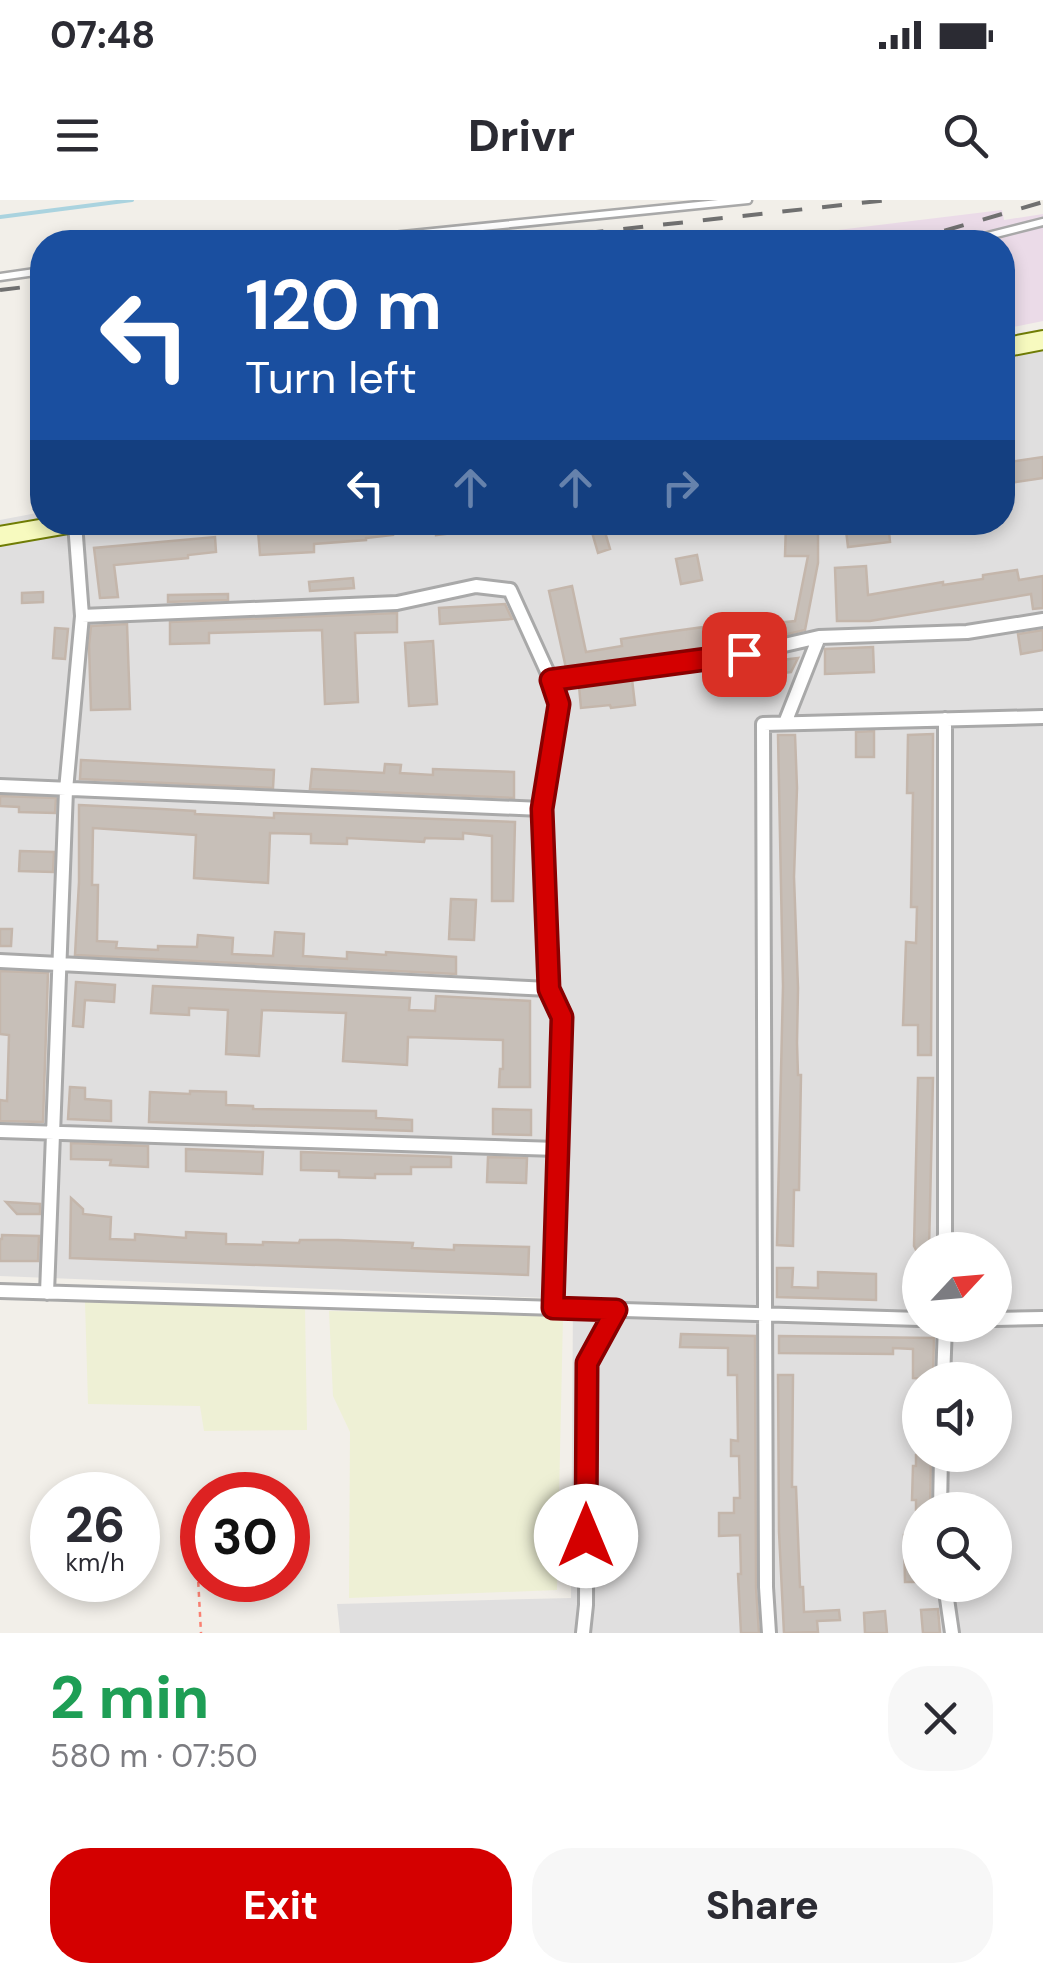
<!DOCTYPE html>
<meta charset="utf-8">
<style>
:root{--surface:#fff;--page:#f7f7f7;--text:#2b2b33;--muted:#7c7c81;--accent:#d40000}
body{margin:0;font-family:"DM Sans",sans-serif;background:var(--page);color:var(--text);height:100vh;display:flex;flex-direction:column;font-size:38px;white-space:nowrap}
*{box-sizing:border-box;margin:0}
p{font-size:32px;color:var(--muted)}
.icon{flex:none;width:55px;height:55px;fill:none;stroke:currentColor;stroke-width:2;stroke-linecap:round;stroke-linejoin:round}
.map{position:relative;height:1433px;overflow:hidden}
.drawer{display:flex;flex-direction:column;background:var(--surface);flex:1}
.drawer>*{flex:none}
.top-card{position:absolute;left:30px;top:30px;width:985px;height:305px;border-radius:40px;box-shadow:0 5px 15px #0003;background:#1a4fa0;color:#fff;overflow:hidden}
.needle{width:65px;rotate:64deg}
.controls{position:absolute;left:902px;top:1032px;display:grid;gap:20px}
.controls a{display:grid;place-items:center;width:110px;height:110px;border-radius:50%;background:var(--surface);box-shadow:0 5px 15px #0003;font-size:50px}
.speed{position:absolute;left:30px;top:1272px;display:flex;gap:20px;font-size:50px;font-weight:700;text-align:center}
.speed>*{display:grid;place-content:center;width:130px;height:130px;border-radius:50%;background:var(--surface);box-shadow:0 5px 15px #0003;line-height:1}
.speed small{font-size:25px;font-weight:400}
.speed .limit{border:15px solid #d22;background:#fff;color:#111}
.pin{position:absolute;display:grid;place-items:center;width:85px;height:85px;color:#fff;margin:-42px;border-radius:20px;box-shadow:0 5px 15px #0006}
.me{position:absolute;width:110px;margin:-55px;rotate:0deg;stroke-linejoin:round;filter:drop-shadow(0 0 8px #0008)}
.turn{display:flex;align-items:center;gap:35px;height:210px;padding:0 50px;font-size:45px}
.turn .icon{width:130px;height:130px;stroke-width:2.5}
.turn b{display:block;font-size:70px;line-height:85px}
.lanes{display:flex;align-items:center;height:95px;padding:0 50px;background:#0003;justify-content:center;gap:50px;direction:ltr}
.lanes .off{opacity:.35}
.round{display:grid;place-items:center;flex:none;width:105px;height:105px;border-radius:40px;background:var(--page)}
.headline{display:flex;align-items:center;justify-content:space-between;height:170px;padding:0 50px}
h1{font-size:60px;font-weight:800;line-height:75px;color:#1e9e55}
.button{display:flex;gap:20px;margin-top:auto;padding:20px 50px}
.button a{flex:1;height:115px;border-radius:40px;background:var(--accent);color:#fff;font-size:40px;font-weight:800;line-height:115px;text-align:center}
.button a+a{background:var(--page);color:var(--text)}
.status{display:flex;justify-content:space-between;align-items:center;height:70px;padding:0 50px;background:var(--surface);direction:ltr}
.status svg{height:28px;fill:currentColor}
header{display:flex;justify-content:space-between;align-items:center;height:130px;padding:0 50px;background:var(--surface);font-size:45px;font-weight:800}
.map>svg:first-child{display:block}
.residential{fill:#e0dfdf;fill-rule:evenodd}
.industrial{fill:#ebdbe8}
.farmland{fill:#eef0d5}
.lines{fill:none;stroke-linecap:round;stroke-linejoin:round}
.stream{stroke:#aad3df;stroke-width:4}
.building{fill:#c7bfb8;stroke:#c4b6ab;stroke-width:2.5}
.service-casing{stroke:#a9a9a9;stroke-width:11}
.minor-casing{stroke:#a9a9a9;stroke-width:18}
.secondary-casing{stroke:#707d05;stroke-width:22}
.path{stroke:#fa8072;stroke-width:2.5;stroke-dasharray:5 5;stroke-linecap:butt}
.service{stroke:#fff;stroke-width:6}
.minor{stroke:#fff;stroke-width:12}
.secondary{stroke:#f7fabf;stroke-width:18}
.rail{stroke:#707070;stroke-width:4;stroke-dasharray:20 20;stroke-linecap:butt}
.route-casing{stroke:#8a0000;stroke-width:25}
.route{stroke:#d40000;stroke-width:18}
</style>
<div class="status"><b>07:48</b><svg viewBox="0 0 49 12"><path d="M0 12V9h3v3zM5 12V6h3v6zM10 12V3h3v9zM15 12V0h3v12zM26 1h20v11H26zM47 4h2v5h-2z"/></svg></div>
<header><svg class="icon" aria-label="menu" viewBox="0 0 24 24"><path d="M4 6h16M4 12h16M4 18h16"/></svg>Drivr<svg class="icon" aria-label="search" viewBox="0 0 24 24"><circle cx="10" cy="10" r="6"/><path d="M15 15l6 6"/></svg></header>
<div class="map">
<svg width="1043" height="1433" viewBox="0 0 1043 1433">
<rect width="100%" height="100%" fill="#f2efe9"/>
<path class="residential" d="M1043,129V1433H340L337,1404L571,1398L573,1099L0,1076V320L42,312V322H1002L1003,136ZM920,1050H995V1125H920ZM920,1180H995V1255H920ZM920,1310H995V1385H920Z"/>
<path class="industrial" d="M1002,10L1004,20L1043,14V121L1003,129L1002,42H739Z"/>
<path class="farmland" d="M85,1102L305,1108L307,1230L204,1231L200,1206L88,1204Z
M329,1111L563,1116L557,1390L349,1398L350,1232L333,1196Z"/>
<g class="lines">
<path class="stream" d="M0,17L132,0"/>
</g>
<path class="building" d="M1043,257V278L1002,284V263Z
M392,322L393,335L366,338V340L314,344V352L260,355L258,331Z
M434,322H461L462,332L436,335Z
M589,322H602L610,349L598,353Z
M660,322H690V324L663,333Z
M786,322H818V363L805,430L758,441L566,468L549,391L572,386L586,452L622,446L621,439L660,433L711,426L712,430L795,421L808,356H785Z
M845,322H888L890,342L848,347Z
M215,337L216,352L188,355V358L114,365L118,397L100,398L94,348Z
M697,355L702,380L681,384L676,359Z
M866,366L868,395L943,382V385L983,379V375L1017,370L1019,380L1043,376V408L1033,409L1031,394L870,421H837L835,368Z
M353,378L354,388L310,391L309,382Z
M43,392V402L22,403V393Z
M228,394V400L168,402V395Z
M505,404L512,419L440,424L439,408Z
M397,413V432L355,433L358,502L325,504L322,430L209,433V443L170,444V422Z
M127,424L130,509L91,510L89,445L91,426Z
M55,428L68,429L65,459L53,458Z
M1043,430V450L1021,454L1018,434Z
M433,441L437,504L409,506L405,443Z
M873,447L874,472L825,474V449Z
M798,458L791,472L734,479L732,466Z
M632,479L635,505L611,508L610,505L581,508L579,486Z
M874,531V557H856V532Z
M933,534L931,855H918V825H903L906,742L916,743L917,707H911L913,593H907L908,535Z
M778,535H795L797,588L794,677L798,788L797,843L798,875H801L799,990H794L793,1046L777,1045L783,786Z
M81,560L274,570L273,588L80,579Z
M385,564L401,565L400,573L433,575V569L514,572V598L310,589L312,569L384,573Z
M0,596L56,598L55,613L19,612V607L0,606Z
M79,605L162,609L195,611V614L274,618V613L515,622L513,701H492V636L463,633V639L425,638L424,642L347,638V644L311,643V634L270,633L268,683L194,678L196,635L93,628L92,685H98L97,741L117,742L116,748L158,750V746L197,747L198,735L233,738L232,754L273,756L275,732L304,734L303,756L347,759V752L386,755V752L456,757V774L75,755L79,682Z
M20,651L54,652L53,672L19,671Z
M451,699L476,700L474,740L449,739Z
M0,729H12L11,746H0Z
M0,771L48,773L43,922L0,921V900L7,901L9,835L0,834Z
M76,782L115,785L114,802L85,800L83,827L73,826Z
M153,786L410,798L409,810L435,811L436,796L530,801V887H499L500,869H503V840L408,837L407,865L343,861L346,813L262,810L259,856L226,854L228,810L189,808V815L151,813Z
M918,878H933L929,1050H916L914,1046Z
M70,887L85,888V899L111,901V921L68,919Z
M190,891L226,892V905L253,906V909L376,911V918L412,920V931L149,922L150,892L190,894Z
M493,909L531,910V935L493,934Z
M71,943L148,946V967L110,965L111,960L71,959Z
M186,949L263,952L262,974L186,971Z
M301,952L451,957V967H411V974H375V978L339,977V971L301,970Z
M488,957L527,958L526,983L487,982Z
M71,998L83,1009V1014L111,1017L110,1039L135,1040V1034L186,1038V1032L226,1034V1044L263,1045V1042L299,1043L300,1040H338L413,1043L412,1048L454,1050V1045L529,1047L528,1075L70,1058Z
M6,1002L40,1004V1014H17Z
M2,1035L39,1036L38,1061H0V1039H2Z
M777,1068H793L792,1087L818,1088V1072L876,1074V1100L777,1097Z
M681,1134L755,1136L756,1387L759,1433H741L738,1374H741L740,1335L719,1336V1313H734V1298H740L739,1256H731V1240L738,1241L737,1175H728V1148L680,1147Z
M779,1136L934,1138L933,1179L913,1178V1149L893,1148V1154L779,1153Z
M778,1175H793L792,1287H796L800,1387H803L804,1412L839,1410L840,1420L817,1421L818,1432L784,1433L779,1332Z
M916,1255H931L930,1310H916V1300H912L913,1266H916Z
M920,1334V1382H905L904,1335Z
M938,1409L940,1433H923L921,1410Z
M885,1411L887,1433H865L864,1413Z"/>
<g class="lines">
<g class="service-casing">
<path id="service" d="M334,42L748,0
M964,42L1043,22
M0,77L42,71"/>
</g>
<g class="minor-casing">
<path id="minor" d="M82,416L397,403L476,386L510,390L551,480L559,504L542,609L549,789L562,817L553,1108
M551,480L745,454L819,437L967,432L1043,420
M785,523L819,437
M0,586L542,609
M0,761L549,789
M0,931L558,949
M945,1050V519
M0,1091L920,1119
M47,1093L66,590L82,416L75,323
M995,1119L1043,1118
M943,1180L945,1125
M940,1310L941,1255
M945,1385L952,1433
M583,1433L586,1405L587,1163L617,1110
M769,1433L766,1387L763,524L1043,517"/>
</g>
<g class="secondary-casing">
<path id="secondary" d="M1002,148L1043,140
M0,336L80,322"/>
</g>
<path class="path" d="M195,1322L201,1433"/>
<use href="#service" class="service"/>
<use href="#minor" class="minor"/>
<use href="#secondary" class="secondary"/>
<path class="rail" d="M425,42L520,32
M504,42L888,0
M906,42L1043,2
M0,90L42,85
M39,138H42"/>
</g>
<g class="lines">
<g class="route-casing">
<path id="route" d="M586,1336L587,1163L616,1110L553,1108L562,817L549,789L542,609L559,504L551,480L744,454"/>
</g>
<use href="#route" class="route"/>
</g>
</svg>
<div class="controls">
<a><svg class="needle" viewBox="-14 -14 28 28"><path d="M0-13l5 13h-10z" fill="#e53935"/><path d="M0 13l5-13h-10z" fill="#7c7c81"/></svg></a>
<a><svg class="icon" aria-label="sound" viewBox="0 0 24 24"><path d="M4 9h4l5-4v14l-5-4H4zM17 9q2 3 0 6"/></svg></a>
<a><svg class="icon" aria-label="search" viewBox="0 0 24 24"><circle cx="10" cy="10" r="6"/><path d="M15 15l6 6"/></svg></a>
</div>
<div class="speed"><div>26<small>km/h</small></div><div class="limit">30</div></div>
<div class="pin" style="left:744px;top:454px;background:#d93025"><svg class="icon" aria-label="arrive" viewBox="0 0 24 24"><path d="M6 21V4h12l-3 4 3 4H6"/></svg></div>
<svg class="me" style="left:586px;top:1336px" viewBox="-20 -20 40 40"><circle r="19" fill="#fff"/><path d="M0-13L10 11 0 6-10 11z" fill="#d40000"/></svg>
<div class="top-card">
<div class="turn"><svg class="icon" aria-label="left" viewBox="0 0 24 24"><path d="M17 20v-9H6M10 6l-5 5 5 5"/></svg><div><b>120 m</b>Turn left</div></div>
<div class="lanes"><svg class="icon" aria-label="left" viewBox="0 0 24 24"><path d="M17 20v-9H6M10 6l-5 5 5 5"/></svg><svg class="icon off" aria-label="ahead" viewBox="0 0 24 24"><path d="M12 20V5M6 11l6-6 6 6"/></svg><svg class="icon off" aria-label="ahead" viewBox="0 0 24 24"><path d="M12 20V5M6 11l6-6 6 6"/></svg><svg class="icon off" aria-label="right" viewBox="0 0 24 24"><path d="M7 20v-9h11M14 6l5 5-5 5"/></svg></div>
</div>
</div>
<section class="drawer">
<div class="headline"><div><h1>2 min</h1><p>580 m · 07:50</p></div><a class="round"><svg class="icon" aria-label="close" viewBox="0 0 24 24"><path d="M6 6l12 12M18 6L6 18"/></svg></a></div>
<div class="button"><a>Exit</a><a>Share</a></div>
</section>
